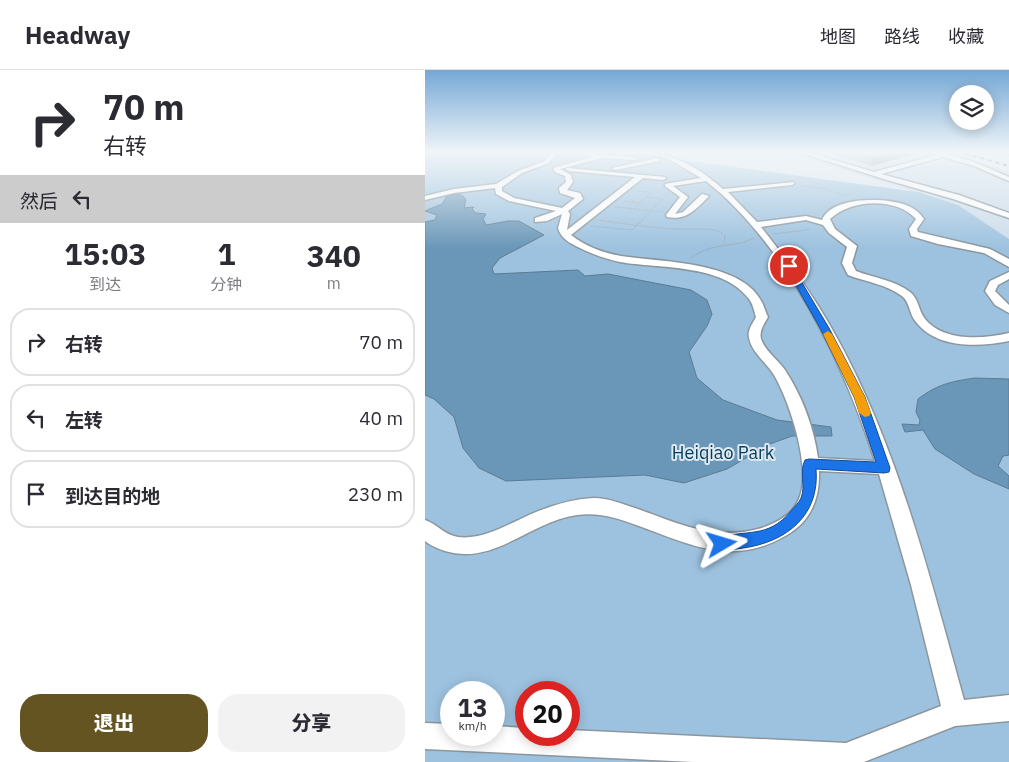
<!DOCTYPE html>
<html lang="zh">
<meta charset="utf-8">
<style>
:root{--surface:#fff;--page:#f2f2f3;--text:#2b2b33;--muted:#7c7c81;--line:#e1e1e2;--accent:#645421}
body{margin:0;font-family:"IBM Plex Sans","Noto Sans SC",sans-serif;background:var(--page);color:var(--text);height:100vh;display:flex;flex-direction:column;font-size:19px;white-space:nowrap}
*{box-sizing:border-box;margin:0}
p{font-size:16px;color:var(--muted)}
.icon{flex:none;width:28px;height:28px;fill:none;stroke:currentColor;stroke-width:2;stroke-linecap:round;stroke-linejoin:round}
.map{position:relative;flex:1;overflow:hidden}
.panel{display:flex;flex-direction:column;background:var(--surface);width:425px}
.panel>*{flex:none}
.banner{background:#fff;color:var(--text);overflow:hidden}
.buttons{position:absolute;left:524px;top:15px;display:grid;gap:10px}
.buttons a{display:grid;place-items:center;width:45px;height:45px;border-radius:50%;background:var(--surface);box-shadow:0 2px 12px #0003;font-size:25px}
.speed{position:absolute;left:15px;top:611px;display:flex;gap:10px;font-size:25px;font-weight:700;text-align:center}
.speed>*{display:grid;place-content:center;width:65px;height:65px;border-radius:50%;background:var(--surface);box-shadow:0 2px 12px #0003;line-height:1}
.speed small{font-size:12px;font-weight:400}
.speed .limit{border:8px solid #d22;background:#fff;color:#111}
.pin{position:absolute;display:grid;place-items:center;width:42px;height:42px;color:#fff;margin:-21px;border:2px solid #fff;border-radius:50%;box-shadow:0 1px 5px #0007}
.me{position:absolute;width:55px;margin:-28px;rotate:83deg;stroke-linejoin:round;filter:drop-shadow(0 0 4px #0008)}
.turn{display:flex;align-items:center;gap:18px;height:105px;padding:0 20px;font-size:22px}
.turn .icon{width:65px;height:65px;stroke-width:2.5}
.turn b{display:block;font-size:35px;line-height:42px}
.then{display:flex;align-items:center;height:48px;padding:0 20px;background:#0003;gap:10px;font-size:19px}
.eta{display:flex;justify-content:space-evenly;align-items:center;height:85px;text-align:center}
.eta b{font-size:30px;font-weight:800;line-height:35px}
.primary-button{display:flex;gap:10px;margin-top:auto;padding:10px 20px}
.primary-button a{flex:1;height:58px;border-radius:20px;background:var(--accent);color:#fff;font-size:20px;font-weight:800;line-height:58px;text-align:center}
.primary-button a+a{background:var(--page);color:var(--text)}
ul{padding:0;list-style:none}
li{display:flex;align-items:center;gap:15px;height:68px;margin:0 10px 8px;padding:0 10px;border:2px solid var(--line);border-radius:20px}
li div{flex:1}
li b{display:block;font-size:19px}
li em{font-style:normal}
header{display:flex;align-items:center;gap:30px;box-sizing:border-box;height:70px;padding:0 25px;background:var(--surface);border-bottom:1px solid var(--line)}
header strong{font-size:24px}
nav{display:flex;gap:28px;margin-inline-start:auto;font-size:18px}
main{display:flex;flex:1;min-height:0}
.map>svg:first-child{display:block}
.built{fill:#cdddeb}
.green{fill:#9dc2df;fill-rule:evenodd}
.water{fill:#6a97b8;stroke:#5b7b93}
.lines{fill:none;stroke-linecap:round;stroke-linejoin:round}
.minor-casing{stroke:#8c969d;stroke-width:3}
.path{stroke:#989fa5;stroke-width:1;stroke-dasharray:1 1;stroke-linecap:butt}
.minor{fill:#fff;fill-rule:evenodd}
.rail{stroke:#4b5053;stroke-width:2;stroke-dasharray:4 4;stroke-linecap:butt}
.wall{fill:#9fa8af}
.shaded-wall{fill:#82888e}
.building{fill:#b9c3cb;stroke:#82888e}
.route{fill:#1a73e8;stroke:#114b97}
.slow{fill:#f59e0b}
.labels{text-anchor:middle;stroke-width:4;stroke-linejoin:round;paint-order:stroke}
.park-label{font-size:18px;fill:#023d5e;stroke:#dee8f0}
</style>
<header>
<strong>Headway</strong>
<nav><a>地图</a><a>路线</a><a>收藏</a></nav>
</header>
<main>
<section class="panel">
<div class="banner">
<div class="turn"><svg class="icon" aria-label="right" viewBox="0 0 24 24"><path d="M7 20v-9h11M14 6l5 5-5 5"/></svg><div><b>70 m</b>右转</div></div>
<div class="then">然后<svg class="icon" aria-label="left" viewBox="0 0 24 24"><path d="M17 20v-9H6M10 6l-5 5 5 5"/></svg></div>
</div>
<div class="eta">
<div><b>15:03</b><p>到达</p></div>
<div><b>1</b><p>分钟</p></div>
<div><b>340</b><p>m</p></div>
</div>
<ul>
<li><svg class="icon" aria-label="right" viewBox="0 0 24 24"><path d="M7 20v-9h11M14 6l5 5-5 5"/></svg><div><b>右转</b></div><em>70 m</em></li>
<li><svg class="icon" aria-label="left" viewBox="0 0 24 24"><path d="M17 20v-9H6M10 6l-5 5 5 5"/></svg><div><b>左转</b></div><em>40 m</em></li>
<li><svg class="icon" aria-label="arrive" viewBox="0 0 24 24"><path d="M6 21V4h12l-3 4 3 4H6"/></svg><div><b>到达目的地</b></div><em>230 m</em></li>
</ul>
<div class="primary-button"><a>退出</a><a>分享</a></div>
</section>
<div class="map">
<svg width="584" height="692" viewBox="0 0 584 692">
<rect width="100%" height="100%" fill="#dee8f0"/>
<path class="built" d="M355,81H514L537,86L584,102V169L533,135Z"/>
<path class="green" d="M0,81H192L493,122L533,135L584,169V692H0ZM26,622H69V665H26ZM101,622H144V665H101Z"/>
<path class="water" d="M32,124L38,126L41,130L39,138L49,137L47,139L51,143L61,144L58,149L61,155L83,151H94L119,165L75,188L67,198L69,204L153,200L160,206L183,204L266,220L282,230L287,244L282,256L264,282L272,308L298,330L352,350L406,357L407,366H367L345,374L302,399L259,413L220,405L81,411L54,398L38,378L29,347L9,329L0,325V152L10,150L12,145L0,141L17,134L22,126Z
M549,308L584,309V385L578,386L573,396L584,406V419L549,404L510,379L498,360L480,362L477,354L494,355L495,350L491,342L493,329C513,314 525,312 549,308Z"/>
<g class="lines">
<g class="minor-casing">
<path id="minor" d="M126,81H133L124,93L97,103L77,117V121L89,128L137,138L150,128L135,123L134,118L141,112L140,106L130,102L128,98L167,87L151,81L213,88L210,90L177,88L135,99L146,105L148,112L142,120L155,123L158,129L143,141L145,144L142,160L210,107L144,101L141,99L142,98L240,107L241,108L238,110L218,108L146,165C160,176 178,183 196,186C234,192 313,191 335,229C339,235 340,241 343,247C339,254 334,261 336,269C340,281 353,290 360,300C377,326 389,358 393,388L450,391C419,294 362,175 281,111L248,116L263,127L250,144L258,142L277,124L284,126C271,139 262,151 242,147L241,145L255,127L240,116V114L276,108L242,88L204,81C244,81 268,93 298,119L369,112V114L367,115L303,122L332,152L381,146L397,150C406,126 461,127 481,135C489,138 494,142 499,149L492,159L493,162L565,179L584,189V197L559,183L513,174L486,166L484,159L491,149C471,127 426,129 405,149L410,159L432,176L427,193L431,201C449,208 470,210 485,222C494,229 493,240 500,249C519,272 558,269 584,263V271C554,277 512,279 491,252C484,244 485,232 477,226C461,214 441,212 423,205L417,193L422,177L404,163L398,155L381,150L336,157C362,190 387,223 407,259C472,373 504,504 539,630L584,625V651L530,656L439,692H268L0,679V653L26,654V665H69V656L101,658V665H144V660L421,673L516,636L486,515L454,404L394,401C395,428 386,451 362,465C308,497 266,475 214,456C193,448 174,442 152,445C106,451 69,496 20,481C12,478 6,476 0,471V450C12,454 19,465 33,467C58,470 82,455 104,445C125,436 146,429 169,428C183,428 197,434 210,438C253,453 287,471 333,459C348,455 366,446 373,431C388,402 365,332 349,305C342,293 327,283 324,268C322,260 328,253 331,247C329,241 328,234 324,229C297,193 234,199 195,192C181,189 167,184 155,178C145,173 136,169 133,158L137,144L122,151L110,152V148L131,141L84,131L71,124L70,118L29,123L0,130V126L29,119L71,114L93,101L120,91Z
M370,81H379L449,102L511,85L499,81C528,81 558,96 584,107V111L549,96L518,87L456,104L534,125L584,143V148L528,129L459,109Z
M233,88L235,91L190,100L187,98Z
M584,202V209L573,215L570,221L584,235V243L570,235L560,221L565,211Z"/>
</g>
<path class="path" d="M373,115L397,118L422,126
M212,121L227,122
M199,131L215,133
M190,137L238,142
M209,139L227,122
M173,150C207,155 240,160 275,159C283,159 294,159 300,166L299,173
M166,156L207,160L238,129L222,127
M348,164L382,160L384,158
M266,188C289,171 306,179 329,168"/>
<use href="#minor" class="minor"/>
<path class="rail" d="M532,81L584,96
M568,81L584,85"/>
</g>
<path class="wall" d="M398,81H494L493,83L447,96Z"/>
<path class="shaded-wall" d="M474,81H494L493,83L447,96L448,88Z"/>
<path class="building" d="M426,81H474L448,88Z"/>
<linearGradient id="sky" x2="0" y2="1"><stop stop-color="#75a8d5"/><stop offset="0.46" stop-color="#f0f5f8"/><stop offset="1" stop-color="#f0f5f8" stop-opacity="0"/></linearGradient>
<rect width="584" height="178" fill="url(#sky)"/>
<path class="route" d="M361,195L367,196L404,258L440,327L465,398L464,402L459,403L391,399C395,445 362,472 318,478C310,479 300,482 292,479L290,474L292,469C321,458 342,470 366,441C369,437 374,433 376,428C381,416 374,401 380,390L384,389L451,392L429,327L395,258L360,196Z"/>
<path class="slow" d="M403,261L407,264L440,327L446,343L444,346L440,347L434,343L429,327L398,264Z"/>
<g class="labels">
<g class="park-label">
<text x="298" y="389">Heiqiao Park</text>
</g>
</g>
</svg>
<div class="buttons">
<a><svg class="icon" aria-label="layers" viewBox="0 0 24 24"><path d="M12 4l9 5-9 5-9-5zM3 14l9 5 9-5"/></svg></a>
</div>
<div class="speed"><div>13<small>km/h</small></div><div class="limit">20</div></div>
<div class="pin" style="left:364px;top:196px;background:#d93025"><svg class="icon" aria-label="arrive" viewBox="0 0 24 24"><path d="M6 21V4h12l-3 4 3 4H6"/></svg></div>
<svg class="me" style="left:297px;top:474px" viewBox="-20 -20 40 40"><path d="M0-17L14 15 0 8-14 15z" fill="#1a73e8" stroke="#fff" stroke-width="4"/></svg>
</div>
</main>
